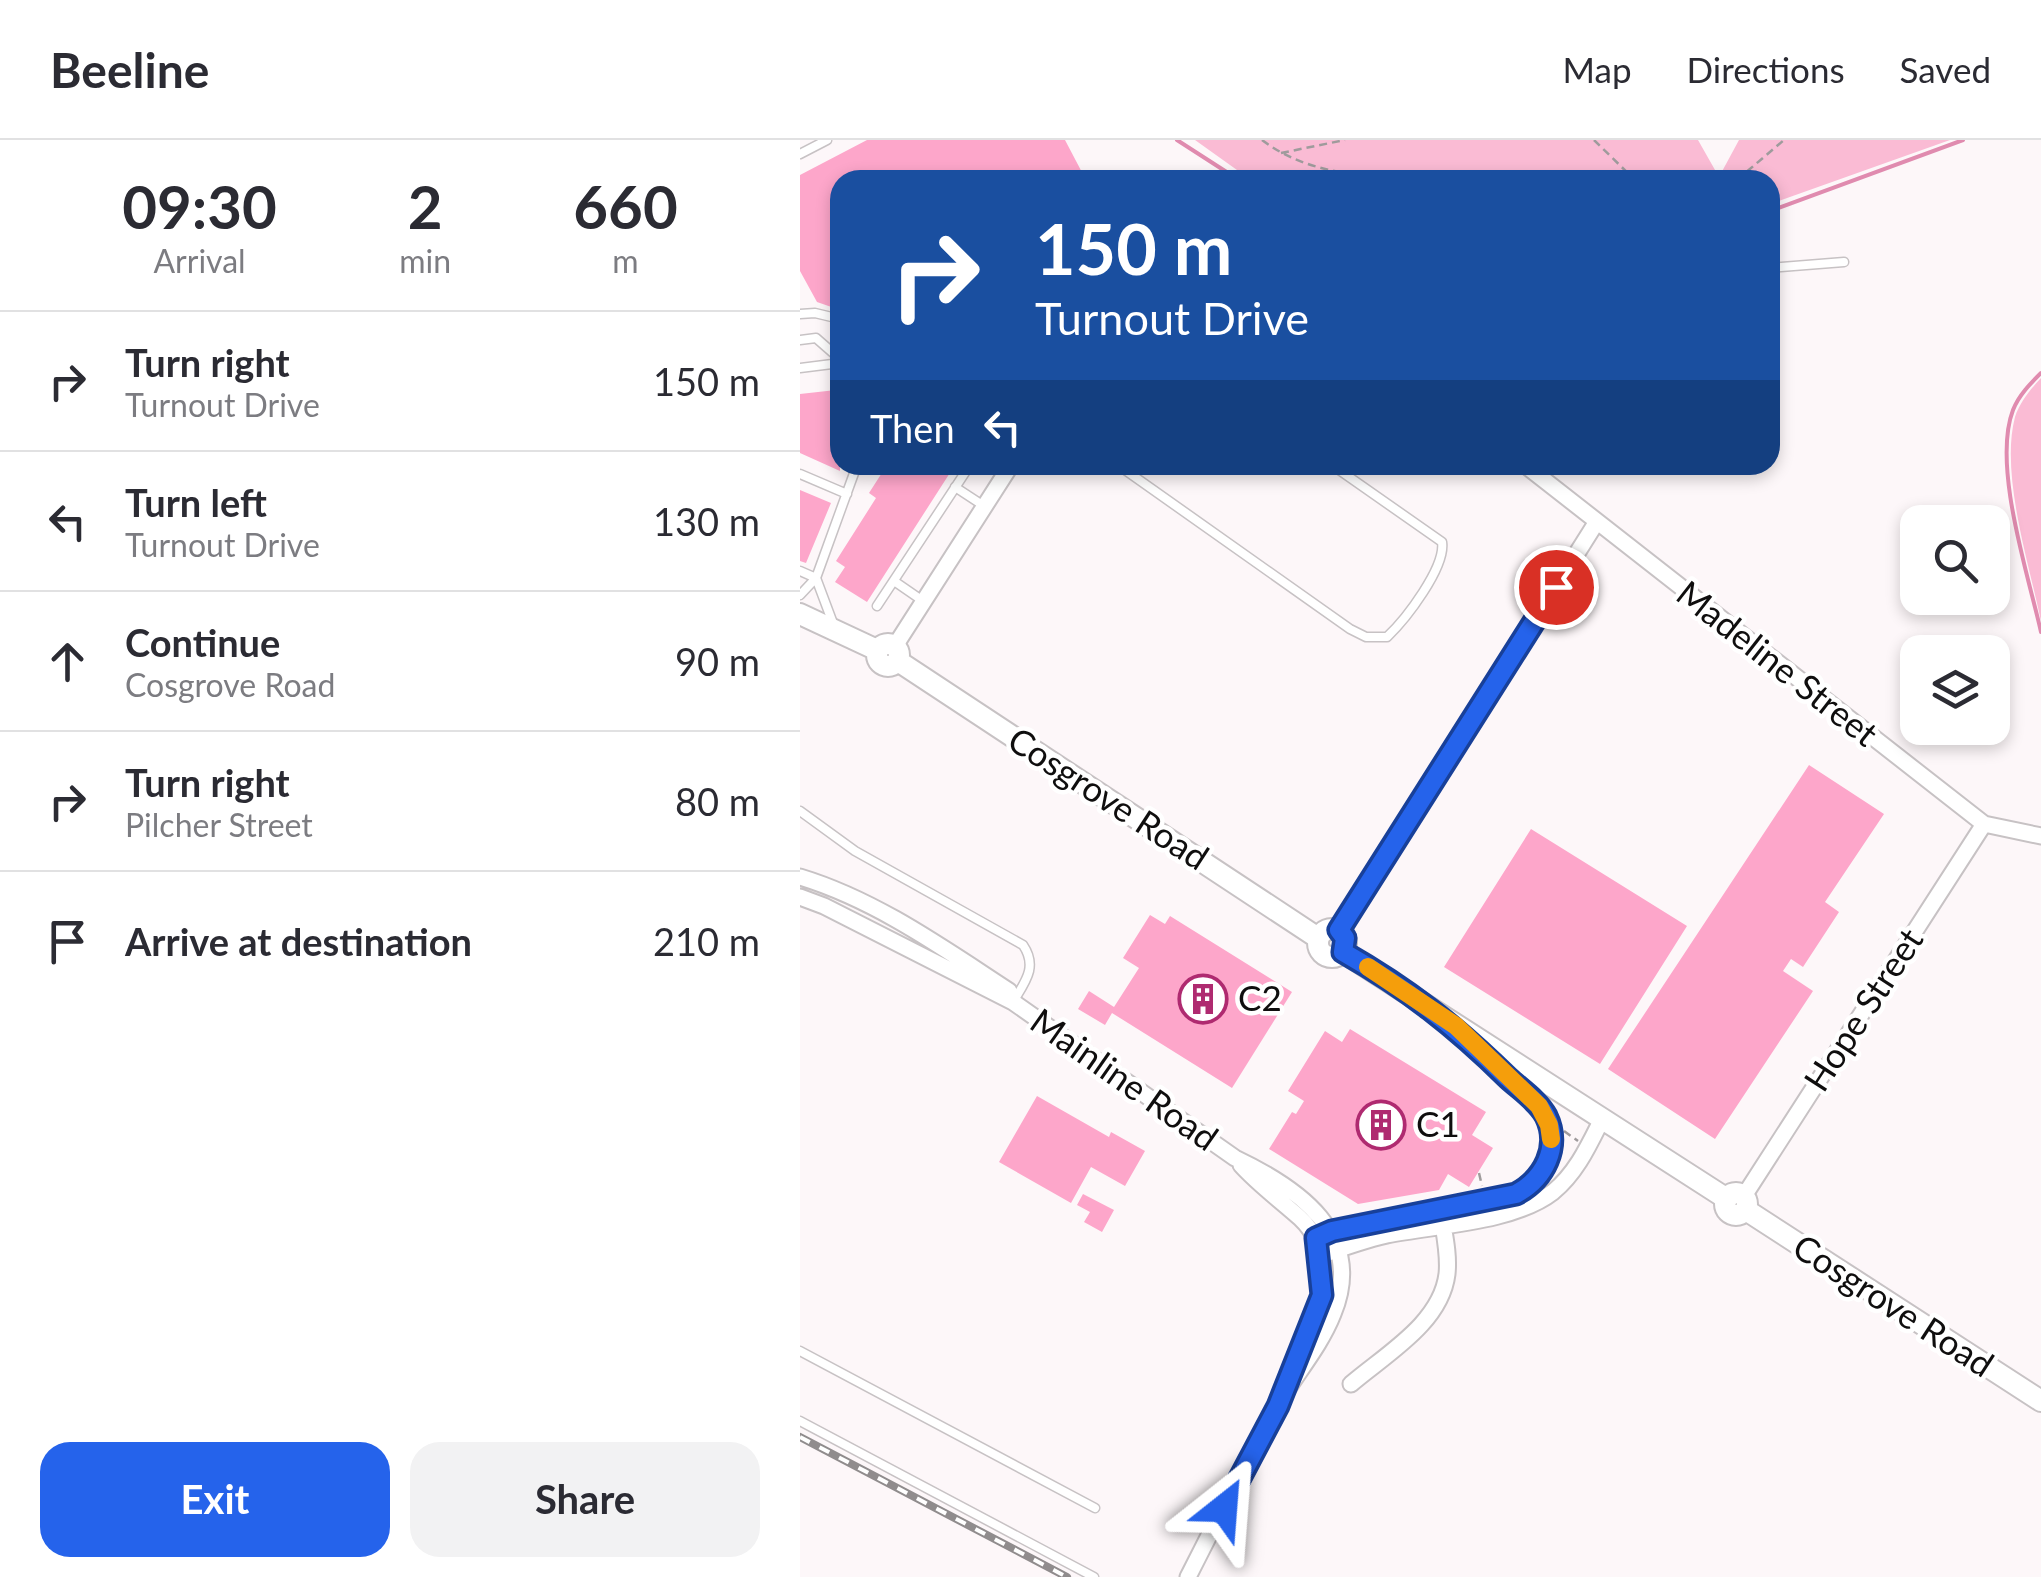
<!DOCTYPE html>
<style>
:root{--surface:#fff;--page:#f2f2f3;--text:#2b2b33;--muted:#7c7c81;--line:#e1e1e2;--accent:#2563eb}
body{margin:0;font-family:Lato,sans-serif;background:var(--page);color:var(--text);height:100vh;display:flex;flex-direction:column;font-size:38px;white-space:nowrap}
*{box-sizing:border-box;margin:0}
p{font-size:32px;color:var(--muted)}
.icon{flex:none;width:55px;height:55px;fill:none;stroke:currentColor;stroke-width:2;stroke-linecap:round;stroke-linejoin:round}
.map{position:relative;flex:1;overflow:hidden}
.sheet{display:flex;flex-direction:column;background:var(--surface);width:800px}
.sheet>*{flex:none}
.top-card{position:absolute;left:30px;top:30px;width:950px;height:305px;border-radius:30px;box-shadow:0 5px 15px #0003;background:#1a4fa0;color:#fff;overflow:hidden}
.tools{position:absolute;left:1100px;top:365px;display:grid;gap:20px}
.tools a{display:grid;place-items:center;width:110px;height:110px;border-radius:20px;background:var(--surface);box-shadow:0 5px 15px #0003;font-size:50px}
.pin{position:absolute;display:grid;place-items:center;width:85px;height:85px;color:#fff;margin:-42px;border:5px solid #fff;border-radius:50%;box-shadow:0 2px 10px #0007}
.me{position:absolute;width:110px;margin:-55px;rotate:28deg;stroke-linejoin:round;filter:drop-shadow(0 0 8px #0008)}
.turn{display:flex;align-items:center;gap:35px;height:210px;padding:0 40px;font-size:45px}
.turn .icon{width:130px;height:130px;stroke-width:2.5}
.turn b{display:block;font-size:70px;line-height:85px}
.then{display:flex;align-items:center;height:95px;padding:0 40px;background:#0003;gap:20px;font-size:38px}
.eta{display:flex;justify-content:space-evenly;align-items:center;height:170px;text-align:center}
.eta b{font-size:60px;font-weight:700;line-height:70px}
.button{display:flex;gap:20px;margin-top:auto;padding:20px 40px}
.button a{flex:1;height:115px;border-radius:30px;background:var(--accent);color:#fff;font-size:40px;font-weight:700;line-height:115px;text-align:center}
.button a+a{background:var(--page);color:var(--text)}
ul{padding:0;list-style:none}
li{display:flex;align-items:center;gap:30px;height:140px;padding:0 40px;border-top:2px solid var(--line)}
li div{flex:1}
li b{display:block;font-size:38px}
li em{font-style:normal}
header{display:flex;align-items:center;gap:60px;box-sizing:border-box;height:140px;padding:0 50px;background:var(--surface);border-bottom:2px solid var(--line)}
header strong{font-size:48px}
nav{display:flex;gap:55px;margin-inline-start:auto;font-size:35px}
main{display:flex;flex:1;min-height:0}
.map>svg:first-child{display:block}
.green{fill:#fabbd4}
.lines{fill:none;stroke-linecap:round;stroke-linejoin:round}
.stream{stroke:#e08baf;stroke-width:4}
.building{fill:#fda6ca}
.lane-casing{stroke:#c7c2c4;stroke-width:11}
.street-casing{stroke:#c7c2c4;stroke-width:19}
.secondary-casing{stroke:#c7c2c4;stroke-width:24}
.path{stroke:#9f9b9c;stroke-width:2.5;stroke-dasharray:8 5;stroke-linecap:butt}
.lane{stroke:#fff;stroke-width:8}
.street{stroke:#fff;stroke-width:15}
.secondary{stroke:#fff;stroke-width:20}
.rail-casing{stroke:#908c8d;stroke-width:8}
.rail{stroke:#fff;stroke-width:4;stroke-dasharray:11;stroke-linecap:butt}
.route-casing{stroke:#184099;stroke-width:25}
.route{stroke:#2563eb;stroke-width:18}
.slow{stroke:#f59e0b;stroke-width:18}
.labels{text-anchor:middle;stroke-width:9;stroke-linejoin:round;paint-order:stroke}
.street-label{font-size:35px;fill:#0f0e0e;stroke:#fff}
.poi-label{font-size:35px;fill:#0f0e0e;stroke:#fff;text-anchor:start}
</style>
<header>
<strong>Beeline</strong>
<nav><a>Map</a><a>Directions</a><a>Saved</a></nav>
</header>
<main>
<section class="sheet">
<div class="eta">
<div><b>09:30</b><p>Arrival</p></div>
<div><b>2</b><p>min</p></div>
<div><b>660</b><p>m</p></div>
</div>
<ul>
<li><svg class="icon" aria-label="right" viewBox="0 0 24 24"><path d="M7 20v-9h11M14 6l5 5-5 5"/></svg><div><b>Turn right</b><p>Turnout Drive</p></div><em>150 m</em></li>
<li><svg class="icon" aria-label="left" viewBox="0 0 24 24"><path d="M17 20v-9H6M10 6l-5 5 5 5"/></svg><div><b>Turn left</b><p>Turnout Drive</p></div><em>130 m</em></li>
<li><svg class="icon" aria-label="ahead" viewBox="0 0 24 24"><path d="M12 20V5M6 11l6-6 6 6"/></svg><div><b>Continue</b><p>Cosgrove Road</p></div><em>90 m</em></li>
<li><svg class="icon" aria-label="right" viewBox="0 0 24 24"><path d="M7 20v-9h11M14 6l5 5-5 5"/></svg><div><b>Turn right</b><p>Pilcher Street</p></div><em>80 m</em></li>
<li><svg class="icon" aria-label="arrive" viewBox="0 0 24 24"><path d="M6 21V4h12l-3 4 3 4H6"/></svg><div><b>Arrive at destination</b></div><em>210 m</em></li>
</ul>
<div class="button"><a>Exit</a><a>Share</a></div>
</section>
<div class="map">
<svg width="1241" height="1437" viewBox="0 0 1241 1437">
<rect width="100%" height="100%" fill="#fdf7f9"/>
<path class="green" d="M395,0H898L919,37L939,0H1150L970,64V40H451Z
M1241,238V481C1229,423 1200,334 1215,277C1220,262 1230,250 1241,238Z"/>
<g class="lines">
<path class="stream" d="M377,0L439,40
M970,71L1163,0
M1241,233C1230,244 1219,255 1213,270C1192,325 1228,434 1241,492"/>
</g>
<path class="building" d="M67,0H265L286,40H40V170L17,162L0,131V35Z
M36,250L40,260V331L0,313V254Z
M87,325H155L67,462L35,442L45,427L36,421L76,358L69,353Z
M0,350L31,363L6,423L0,421Z
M1009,625L1084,674L1025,762L1039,772L1003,827L991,819L983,831L1013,851L915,999L808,929Z
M731,689L887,786L800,924L644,827Z
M350,775L365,784L370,776L492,852L432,948L312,873L305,885L278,869L289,851L314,867L339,828L323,818Z
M550,889L686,972L672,995L693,1008L669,1047L648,1034L639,1050L558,1064L469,1009L492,972L496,974L504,961L488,951L525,891L542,902Z
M237,956L309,997L311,992L345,1011L325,1046L291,1027L271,1063L199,1022Z
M283,1054L314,1070L302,1092L284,1082L290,1072L277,1065Z"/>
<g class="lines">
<g class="lane-casing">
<path id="lane" d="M0,14L27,0
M970,128L1044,122
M0,174L15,173L40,179
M0,200L16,198L40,219
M0,228L40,223
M318,325L550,489L566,497H587C606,479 646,427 642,402L532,325
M0,334L47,354
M155,347L184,366
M0,431L16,438L57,325
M94,441L123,461
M0,455L16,438L34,486
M77,466L170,325
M0,671L55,711L223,805C238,827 225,842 213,862
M0,1211L295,1368
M0,1281L294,1437"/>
</g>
<g class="street-casing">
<path id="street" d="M725,325L1184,684L1241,696
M95,506L211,325
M0,737C76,760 143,808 209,851L213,862
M0,757L24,766L213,862L435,1018C498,1048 566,1094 533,1174C520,1207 495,1235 477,1266C446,1322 417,1380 388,1437
M539,791L796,383
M441,1025C459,1045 480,1060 500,1078C543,1118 514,1179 494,1224
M944,1056L1184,684
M516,1098L532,1091L707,1057C723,1052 735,1043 743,1029C773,976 706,936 673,904
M520,1116C542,1108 565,1100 587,1095C636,1085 713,1083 753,1052C776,1033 788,1007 801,981
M551,1244C586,1214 641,1183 647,1134C649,1116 645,1097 642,1079"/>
</g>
<g class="secondary-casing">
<path id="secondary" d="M0,474L77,510
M77 515a11 11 0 1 1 22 0a11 11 0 1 1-22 0Z
M98,521L518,798
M518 803a14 14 0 1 1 28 0a14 14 0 1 1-28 0Z
M543,812L927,1059
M925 1064a11 11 0 1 1 22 0a11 11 0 1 1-22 0Z
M946,1070L1241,1261"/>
</g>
<path class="path" d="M462,0C503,31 551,35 601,40
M794,0L835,40
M481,13L545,0
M937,40L984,0
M764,991L778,1001
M679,1033L682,1046"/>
<use href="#lane" class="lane"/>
<use href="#street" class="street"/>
<use href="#secondary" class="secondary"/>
<g class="rail-casing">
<path id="rail" d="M0,1297L267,1437"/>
</g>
<use href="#rail" class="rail"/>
</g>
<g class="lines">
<g class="route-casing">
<path id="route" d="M424,1368L478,1266L522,1155L516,1098L532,1091L716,1054C744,1039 761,1007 746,976C738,961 721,950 708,938C655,886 608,849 543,812L545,798L539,790L756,447"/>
</g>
<use href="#route" class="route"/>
<path class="slow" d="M568,827L656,886L739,966L749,985L751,999"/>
</g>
<defs>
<g id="building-ring" transform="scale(2.5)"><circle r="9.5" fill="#fff" stroke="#af2a70" stroke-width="1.5"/><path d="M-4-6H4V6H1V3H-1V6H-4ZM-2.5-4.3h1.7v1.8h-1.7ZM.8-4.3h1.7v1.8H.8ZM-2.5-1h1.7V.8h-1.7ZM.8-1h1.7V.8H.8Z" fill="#af2a70"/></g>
</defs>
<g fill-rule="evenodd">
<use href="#building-ring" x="403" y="859"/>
<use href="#building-ring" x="581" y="985"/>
</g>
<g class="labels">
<g class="street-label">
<text transform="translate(977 524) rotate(38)" y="12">Madeline Street</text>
<text transform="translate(308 659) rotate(33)" y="12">Cosgrove Road</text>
<text transform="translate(1064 870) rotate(-57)" y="12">Hope Street</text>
<text transform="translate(324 940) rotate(35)" y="12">Mainline Road</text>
<text transform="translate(1093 1166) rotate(33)" y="12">Cosgrove Road</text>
</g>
<g class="poi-label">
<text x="438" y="871">C2</text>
<text x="616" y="997">C1</text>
</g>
</g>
</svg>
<div class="tools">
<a><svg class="icon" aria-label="search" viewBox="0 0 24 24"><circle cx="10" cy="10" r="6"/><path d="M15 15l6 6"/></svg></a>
<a><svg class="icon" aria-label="layers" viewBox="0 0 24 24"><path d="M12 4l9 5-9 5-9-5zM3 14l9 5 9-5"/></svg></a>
</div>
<div class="pin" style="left:756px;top:447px;background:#d93025"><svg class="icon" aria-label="arrive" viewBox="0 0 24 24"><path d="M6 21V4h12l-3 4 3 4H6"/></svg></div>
<svg class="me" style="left:424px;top:1368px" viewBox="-20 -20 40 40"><path d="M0-17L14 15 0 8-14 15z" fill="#2563eb" stroke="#fff" stroke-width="4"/></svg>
<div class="top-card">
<div class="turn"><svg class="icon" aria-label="right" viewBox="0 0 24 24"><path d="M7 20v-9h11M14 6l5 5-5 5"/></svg><div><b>150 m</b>Turnout Drive</div></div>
<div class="then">Then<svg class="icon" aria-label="left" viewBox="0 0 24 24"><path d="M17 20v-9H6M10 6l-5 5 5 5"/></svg></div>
</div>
</div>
</main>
